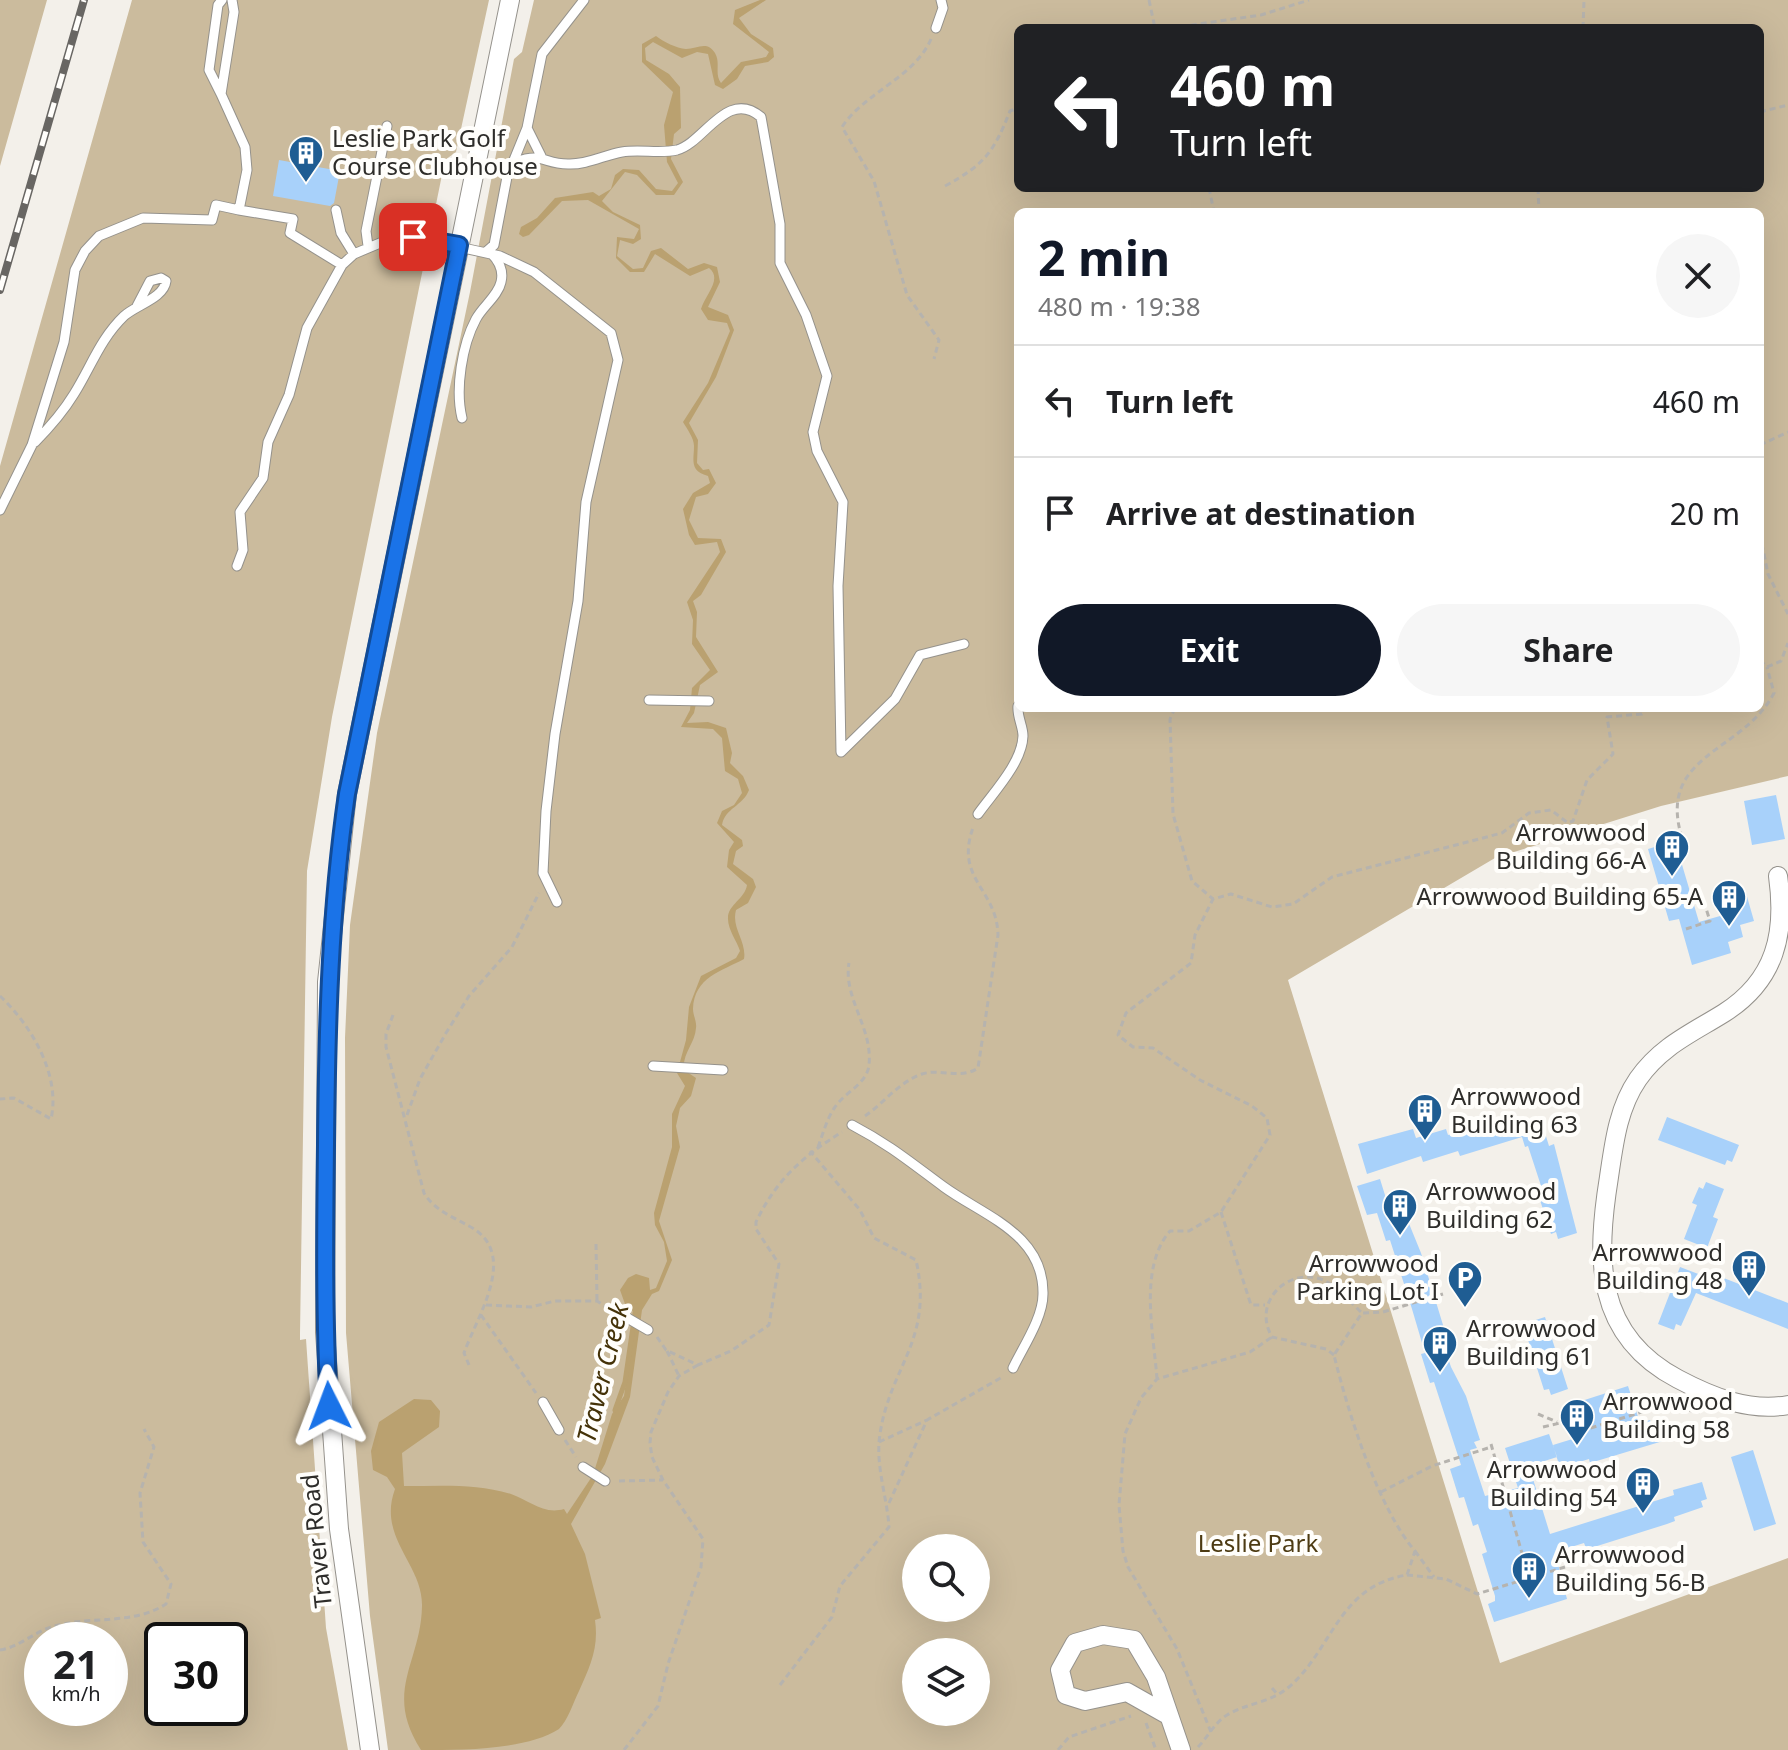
<!DOCTYPE html>
<meta charset="utf-8">
<style>
:root{--surface:#fff;--page:#f6f6f6;--text:#202124;--muted:#757577;--line:#e0e0e0;--accent:#111827}
body{margin:0;font-family:"Noto Sans",sans-serif;background:var(--page);color:var(--text);height:100vh;display:flex;flex-direction:column;font-size:30px;white-space:nowrap}
*{box-sizing:border-box;margin:0}
p{font-size:26px;color:var(--muted)}
.icon{flex:none;width:44px;height:44px;fill:none;stroke:currentColor;stroke-width:2;stroke-linecap:round;stroke-linejoin:round}
.map{position:relative;flex:1;overflow:hidden}
.panel{position:absolute;left:1014px;top:208px;width:750px;height:504px;display:flex;flex-direction:column;background:var(--surface);border-radius:12px;box-shadow:0 8px 32px #0002}
.panel>*{flex:none}
.guide{position:absolute;left:1014px;top:24px;width:750px;height:168px;border-radius:12px;box-shadow:0 8px 32px #0002;background:#202124;color:#fff;overflow:hidden}
.tools{position:absolute;left:902px;top:1534px;display:grid;gap:16px}
.tools a{display:grid;place-items:center;width:88px;height:88px;border-radius:50%;background:var(--surface);box-shadow:0 8px 32px #0002;font-size:40px}
.speed{position:absolute;left:24px;top:1622px;display:flex;gap:16px;font-size:40px;font-weight:700;text-align:center}
.speed>*{display:grid;place-content:center;width:104px;height:104px;border-radius:50%;background:var(--surface);box-shadow:0 8px 32px #0002;line-height:1}
.speed small{font-size:20px;font-weight:400}
.speed .limit{border:4px solid #111;border-radius:12px;background:#fff;color:#111}
.pin{position:absolute;display:grid;place-items:center;width:68px;height:68px;color:#fff;margin:-34px;border-radius:16px;box-shadow:0 4px 12px #0006}
.me{position:absolute;width:88px;margin:-44px;rotate:357deg;stroke-linejoin:round;filter:drop-shadow(0 0 6px #0008)}
.turn{display:flex;align-items:center;gap:28px;height:168px;padding:0 24px;font-size:36px}
.turn .icon{width:104px;height:104px;stroke-width:2.5}
.turn b{display:block;font-size:56px;line-height:68px}
.round{display:grid;place-items:center;flex:none;width:84px;height:84px;border-radius:42px;background:var(--page)}
.overview{display:flex;align-items:center;justify-content:space-between;height:136px;padding:0 24px}
h1{font-size:48px;font-weight:700;line-height:60px;color:var(--accent)}
.cta{display:flex;gap:16px;margin-top:auto;padding:16px 24px}
.cta a{flex:1;height:92px;border-radius:48px;background:var(--accent);color:#fff;font-size:32px;font-weight:700;line-height:92px;text-align:center}
.cta a+a{background:var(--page);color:var(--text)}
ul{padding:0;list-style:none}
li{display:flex;align-items:center;gap:24px;height:112px;padding:0 24px;border-top:2px solid var(--line)}
li div{flex:1}
li b{display:block;font-size:30px}
li em{font-style:normal}
.map>svg:first-child{display:block}
.green{fill:#cbbb9d;fill-rule:evenodd}
.water{fill:#baa170}
.lines{fill:none;stroke-linecap:round;stroke-linejoin:round}
.stream{stroke:#baa170;stroke-width:5}
.building{fill:#a8d1fa;fill-rule:evenodd}
.service-casing{stroke:#95928c;stroke-width:11}
.minor-casing{stroke:#95928c;stroke-width:20}
.path{stroke:#b6b3ae;stroke-width:3;stroke-dasharray:6 4;stroke-linecap:butt}
.service{stroke:#fff;stroke-width:9}
.minor{stroke:#fff;stroke-width:18}
.rail-casing{stroke:#686663;stroke-width:8}
.rail{stroke:#fffefb;stroke-width:5;stroke-dasharray:15;stroke-linecap:butt}
.route-casing{stroke:#114b97;stroke-width:20}
.route{stroke:#1a73e8;stroke-width:14}
.labels{text-anchor:middle;stroke-width:8;stroke-linejoin:round;paint-order:stroke}
.poi-label{font-size:24px;fill:#2e2d2a;stroke:#fffefb;text-anchor:start}
.street-label{font-size:24px;fill:#2e2d2a;stroke:#fffefb}
.park-label{font-size:24px;fill:#4d3b13;stroke:#fffefb}
.water-label{font-size:26px;font-style:italic;fill:#443208;stroke:#fffefb}
</style>
<div class="map">
<svg width="1788" height="1750" viewBox="0 0 1788 1750">
<rect width="100%" height="100%" fill="#f3f0ea"/>
<path class="green" d="M0,0H47L0,166Z
M132,0H489L456,152L445,160L332,717L307,871L300,1334V1340L306,1339L326,1628L348,1750H0V466ZM42,1640H110V1708H42ZM162,1640H230V1708H162Z
M534,0H1788V776L1661,806L1495,858L1288,980L1500,1663L1788,1558V1750H388L370,1616L346,1333L345,1038L350,925L377,733L470,292L514,59L522,52ZM1018,28H1760V188H1018ZM1018,212H1760V708H1018ZM916,1548H976V1608H916ZM916,1652H976V1712H916Z"/>
<path class="water" d="M760,0H766L739,18L751,34L773,48L774,57L768,62L745,66L737,79L723,89L715,85L708,54L697,52L682,58L653,42L645,48L646,60L669,74L680,87L681,128L674,134L671,159L683,182L674,195H656L637,175L625,172L602,201L613,212L640,225L641,239L633,244L620,240L617,256L633,269L643,268L651,251L661,248L688,269L704,263L717,267L720,282L708,307L728,315L734,330L716,377L689,423L698,440L697,463L703,470L709,469L716,483L708,494L696,497L689,520L698,538L721,539L726,552L701,595L693,601L697,612L696,637L718,672L700,685L694,713L687,723L708,722L726,728L732,753L730,763L743,776L749,790C743,806 725,808 722,825L742,840L743,846L736,851L733,864L753,879L756,887L748,903L736,910C731,928 747,941 744,959C722,971 694,977 693,1009C693,1015 697,1022 696,1028C695,1044 682,1053 684,1070L696,1078L691,1096L680,1108L676,1126L680,1147L659,1221L672,1260L659,1291L652,1294L642,1310L630,1397L605,1464L571,1524L585,1554L601,1618L595,1620C599,1648 590,1666 579,1691C573,1703 568,1720 559,1729C526,1750 463,1750 421,1750C383,1691 421,1663 422,1606C423,1564 377,1538 395,1489L387,1477L373,1470L371,1451L379,1422L414,1399L431,1400L440,1411L439,1427L402,1453L404,1486C440,1486 476,1483 511,1494C529,1500 543,1515 564,1509L567,1514L593,1475L612,1414L624,1396L635,1313L625,1304L620,1290L628,1278L636,1274L649,1278L650,1290L656,1288L667,1261L664,1242L655,1225L654,1213L672,1147V1114L685,1086L677,1073L686,1040L689,1007L701,976L736,958L740,951C737,941 728,930 728,919C727,905 745,899 747,885L727,867L729,850L734,842L717,823L722,811L734,805L742,793L738,779L725,771L722,738L713,729L681,727L690,710L692,688L710,670L692,644L693,620L687,602L720,552L717,542L695,545L689,535L683,509L693,493L710,483L708,476C689,471 694,460 694,446C694,438 687,429 683,422L708,383L730,331L727,323L708,320L701,309C705,295 723,279 709,268L690,276L655,254L644,272H630L616,258L617,237L634,239L639,229L588,200L562,201L529,235L523,237L519,234L521,227L537,218L555,198L593,192L599,196L611,189L615,175L623,169L639,170L656,189L672,191L678,183L667,162L664,125L673,92L642,62V44L656,36C664,42 676,48 686,49C697,49 707,40 715,53C721,63 714,74 721,83L741,62L766,57L769,52L733,24L735,10Z"/>
<g class="lines">
<path class="stream" d="M615,1410L625,1382L636,1306"/>
</g>
<path class="building" d="M279,160L340,171L334,203L330,206L273,196Z
M1776,795L1785,839L1752,845L1744,801Z
M1675,841L1699,922L1734,912L1730,898L1746,893L1754,921L1740,925L1743,937L1728,942L1731,953L1692,965L1679,919L1669,921L1648,849Z
M1505,1116L1508,1127L1540,1117L1549,1146L1554,1144L1577,1233L1558,1239L1556,1232L1551,1234L1539,1197L1544,1195L1528,1146L1525,1147L1522,1137L1460,1156L1458,1151L1423,1162L1421,1156L1367,1174L1358,1144L1413,1129L1416,1138L1446,1129L1448,1135Z
M1667,1117L1739,1145L1732,1162L1727,1160L1725,1165L1658,1140Z
M1380,1179L1389,1208L1401,1204L1421,1253L1447,1338L1442,1340L1451,1367L1466,1396L1480,1440L1474,1442L1477,1448L1470,1450L1485,1496L1518,1488L1505,1448L1549,1434L1557,1457L1529,1466L1550,1534L1674,1495L1673,1490L1702,1482L1707,1499L1701,1501L1703,1507L1674,1517L1675,1521L1667,1524L1594,1547L1586,1548L1584,1543L1555,1552L1567,1599L1494,1622L1488,1604L1495,1601V1596L1482,1554L1487,1552L1478,1524L1473,1526L1464,1497L1459,1498L1450,1469L1461,1465L1434,1382L1430,1383L1421,1354L1425,1353L1412,1309L1390,1240L1386,1241L1377,1213L1367,1215L1357,1186ZM1536,1556L1543,1581L1520,1589L1511,1565Z
M1706,1182L1724,1189L1713,1217L1718,1219L1707,1248L1684,1239L1697,1205L1692,1203L1699,1187L1703,1189Z
M1680,1267L1714,1280L1716,1275L1788,1303V1329L1696,1293L1681,1326L1676,1324L1674,1330L1658,1324Z
M1545,1317L1568,1389L1551,1395L1549,1389L1544,1390L1523,1324Z
M1628,1386L1640,1423L1650,1420L1652,1425L1657,1423L1663,1441L1590,1463L1589,1459L1560,1468L1553,1445L1579,1437L1569,1405Z
M1753,1450L1776,1524L1754,1531L1731,1457Z"/>
<g class="lines">
<g class="service-casing">
<path id="service" d="M232,0L234,12L221,94L245,147L247,170L239,210L293,219L290,233L342,265
M936,28L943,8L941,0
M221,94L209,70L218,5L222,0
M527,128L541,156
M515,162C544,152 543,164 568,164C587,165 604,155 622,152C640,149 660,154 677,150C704,143 727,88 761,117L780,224V263L806,315L827,376L813,432L817,451L843,502L838,586L841,752L895,699L920,655L964,644
M336,210L341,233L354,254
M368,246L366,231L387,126
M486,252L494,245L507,177L527,128L542,54L584,0
M462,418C455,389 462,345 476,319C483,306 498,296 501,282C504,270 499,261 491,253
M35,442C49,428 63,412 74,394C91,367 100,339 124,316C136,305 164,298 166,281L161,278L150,281L137,306
M0,510L32,445L64,342L75,270L85,251L99,236L143,218L212,220L216,205L239,210
M237,566L243,550L240,512L263,478L268,442L289,395L307,328L342,265L354,254L380,243L413,237L500,256L534,272L611,333L618,360L586,502L578,601L555,734L546,811L543,873L557,902
M649,700L709,701
M978,814C993,793 1022,763 1023,736C1023,726 1017,717 1018,706
M653,1066L723,1070
M852,1125C890,1145 910,1162 944,1187C984,1216 1044,1234 1043,1294C1043,1318 1023,1347 1013,1368
M624,1316L648,1330
M543,1402L559,1430
M583,1467L605,1481"/>
</g>
<g class="minor-casing">
<path id="minor" d="M1778,876C1786,933 1776,980 1724,1013C1692,1033 1661,1046 1638,1079C1618,1108 1614,1143 1609,1177C1596,1258 1594,1335 1678,1379C1712,1397 1749,1412 1788,1405
M1166,1714L1127,1692L1085,1701L1066,1695L1060,1670L1075,1643L1103,1635L1134,1640L1156,1677L1181,1750
M370,1750L339,1529L325,1332L327,982L347,794L510,0"/>
</g>
<path class="path" d="M1149,0L1155,28
M1171,28L1261,15L1309,0
M1583,28L1584,0
M931,39C915,77 864,93 842,127L874,181L907,295L939,340L934,359
M1760,112L1788,105
M945,186C984,165 994,152 1010,111L1018,108
M1209,188L1214,212
M1538,188L1539,212
M1760,445L1788,432
M1760,534L1768,574L1788,614
M1760,660L1767,667L1781,661L1788,643
M1175,708L1170,719L1173,814L1192,881L1213,899
M1682,838C1656,754 1743,753 1774,693L1767,667
M1725,883L1728,892
M1686,929L1710,921L1703,899
M0,996C31,1025 61,1075 51,1119L14,1098L0,1099
M393,1015L386,1034V1047L424,1193C434,1210 453,1217 469,1226C520,1253 478,1314 464,1353L469,1365
M407,1115L420,1079L446,1033L469,996L512,947L539,893
M865,1116C884,1103 899,1082 922,1074C941,1068 960,1080 978,1068L998,935C997,888 953,879 974,825
M818,1147C823,1134 827,1118 835,1107C845,1092 867,1084 869,1065C873,1028 843,998 849,963
M1221,1212L1251,1305H1265
M596,1244L597,1300
M486,1305L531,1307L555,1301H597L613,1311
M481,1315L536,1393
M657,1337L666,1350L698,1365L731,1351L769,1325L779,1264L756,1229V1222C776,1180 803,1156 842,1132
M667,1351L679,1376
M1334,1355L1326,1349L1272,1337C1250,1299 1294,1262 1329,1283C1341,1290 1352,1304 1362,1313
M1157,1379C1154,1335 1138,1268 1170,1231H1189L1221,1212L1270,1135L1267,1118L1252,1106L1200,1080L1153,1048L1133,1047L1118,1035L1126,1013L1191,963L1195,935L1213,899L1231,894L1272,907L1293,904L1332,877L1502,833L1529,813L1551,810L1568,823L1573,821L1587,780L1613,754L1607,717L1642,714L1646,708
M1538,1414L1557,1422
M1543,1427L1560,1423L1581,1431L1661,1406L1700,1412
M565,1440L576,1457
M879,1442L927,1420
M1491,1444L1529,1578
M619,1481L663,1480
M1381,1492L1432,1466L1491,1447
M889,1503L927,1420L1004,1376
M1415,1551L1434,1577
M1527,1568L1543,1572
M1407,1575L1446,1579L1477,1594L1565,1567
M0,1650C19,1647 33,1633 51,1627C89,1615 132,1626 166,1604L171,1584L143,1542L140,1493L154,1447L144,1429
M780,1685L832,1617L840,1586L889,1527C887,1496 875,1465 880,1434C890,1366 934,1340 916,1260L874,1238L860,1210L810,1151
M1272,1688L1278,1695
M1146,1723L1156,1750
M1211,1732L1177,1649L1128,1567L1123,1551L1119,1505L1125,1434L1141,1398L1157,1379L1250,1352L1272,1337
M1198,1747C1208,1737 1215,1722 1227,1715C1247,1703 1270,1703 1289,1687C1333,1649 1338,1586 1407,1575L1415,1551C1377,1506 1348,1412 1334,1355L1362,1313L1383,1312L1443,1294
M624,1750L658,1706L668,1664L701,1567L703,1539L663,1480L652,1457L650,1443L651,1432L668,1392L679,1376L698,1365
M1058,1750L1069,1737L1131,1716"/>
<use href="#service" class="service"/>
<use href="#minor" class="minor"/>
<g class="rail-casing">
<path id="rail" d="M0,290L84,0"/>
</g>
<use href="#rail" class="rail"/>
</g>
<g class="lines">
<g class="route-casing">
<path id="route" d="M329,1406C324,1319 325,1232 326,1145C327,1026 330,911 347,794L459,245L413,237"/>
</g>
<use href="#route" class="route"/>
</g>
<defs>
<g id="building-pin" transform="scale(1.8)"><path d="M0 17L-7.5 6A9.5 9.5 0 1 1 7.5 6Z" fill="#1f5d93" stroke="#fffefb"/><path d="M-4-6H4V6H1V3H-1V6H-4ZM-2.5-4.3h1.7v1.8h-1.7ZM.8-4.3h1.7v1.8H.8ZM-2.5-1h1.7V.8h-1.7ZM.8-1h1.7V.8H.8Z" fill="#fff"/></g>
<g id="parking-pin" transform="scale(1.8)"><path d="M0 17L-7.5 6A9.5 9.5 0 1 1 7.5 6Z" fill="#1f5d93" stroke="#fffefb"/><path d="M-3.5-5.5H1a3.5 3.5 0 0 1 0 7H-1V5.5H-3.5ZM-1-3.4V-.6H.8a1.4 1.4 0 0 0 0-2.8Z" fill="#fff"/></g>
</defs>
<g fill-rule="evenodd">
<use href="#building-pin" x="306" y="153"/>
<use href="#building-pin" x="1672" y="847"/>
<use href="#building-pin" x="1729" y="897"/>
<use href="#building-pin" x="1425" y="1111"/>
<use href="#building-pin" x="1400" y="1206"/>
<use href="#building-pin" x="1749" y="1267"/>
<use href="#parking-pin" x="1465" y="1278"/>
<use href="#building-pin" x="1440" y="1343"/>
<use href="#building-pin" x="1577" y="1416"/>
<use href="#building-pin" x="1643" y="1484"/>
<use href="#building-pin" x="1529" y="1569"/>
</g>
<g class="labels">
<g class="poi-label">
<text x="332" y="147">Leslie Park Golf<tspan x="332" dy="28">Course Clubhouse</tspan></text>
<text x="1646" y="841" text-anchor="end">Arrowwood<tspan x="1646" dy="28">Building 66-A</tspan></text>
<text x="1703" y="905" text-anchor="end">Arrowwood Building 65-A</text>
<text x="1451" y="1105">Arrowwood<tspan x="1451" dy="28">Building 63</tspan></text>
<text x="1426" y="1200">Arrowwood<tspan x="1426" dy="28">Building 62</tspan></text>
<text x="1723" y="1261" text-anchor="end">Arrowwood<tspan x="1723" dy="28">Building 48</tspan></text>
<text x="1439" y="1272" text-anchor="end">Arrowwood<tspan x="1439" dy="28">Parking Lot I</tspan></text>
<text x="1466" y="1337">Arrowwood<tspan x="1466" dy="28">Building 61</tspan></text>
<text x="1603" y="1410">Arrowwood<tspan x="1603" dy="28">Building 58</tspan></text>
<text x="1617" y="1478" text-anchor="end">Arrowwood<tspan x="1617" dy="28">Building 54</tspan></text>
<text x="1555" y="1563">Arrowwood<tspan x="1555" dy="28">Building 56-B</tspan></text>
</g>
<g class="street-label">
<text transform="translate(317 1541) rotate(-96)" y="8">Traver Road</text>
</g>
<g class="park-label">
<text x="1258" y="1552">Leslie Park</text>
</g>
<g class="water-label">
<text transform="translate(603 1373) rotate(-76)" y="9">Traver Creek</text>
</g>
</g>
</svg>
<div class="tools">
<a><svg class="icon" aria-label="search" viewBox="0 0 24 24"><circle cx="10" cy="10" r="6"/><path d="M15 15l6 6"/></svg></a>
<a><svg class="icon" aria-label="layers" viewBox="0 0 24 24"><path d="M12 4l9 5-9 5-9-5zM3 14l9 5 9-5"/></svg></a>
</div>
<div class="speed"><div>21<small>km/h</small></div><div class="limit">30</div></div>
<div class="pin" style="left:413px;top:237px;background:#d93025"><svg class="icon" aria-label="arrive" viewBox="0 0 24 24"><path d="M6 21V4h12l-3 4 3 4H6"/></svg></div>
<svg class="me" style="left:329px;top:1406px" viewBox="-20 -20 40 40"><path d="M0-17L14 15 0 8-14 15z" fill="#1a73e8" stroke="#fff" stroke-width="4"/></svg>
<div class="guide">
<div class="turn"><svg class="icon" aria-label="left" viewBox="0 0 24 24"><path d="M17 20v-9H6M10 6l-5 5 5 5"/></svg><div><b>460 m</b>Turn left</div></div>
</div>
<section class="panel">
<div class="overview"><div><h1>2 min</h1><p>480 m · 19:38</p></div><a class="round"><svg class="icon" aria-label="close" viewBox="0 0 24 24"><path d="M6 6l12 12M18 6L6 18"/></svg></a></div>
<ul>
<li><svg class="icon" aria-label="left" viewBox="0 0 24 24"><path d="M17 20v-9H6M10 6l-5 5 5 5"/></svg><div><b>Turn left</b></div><em>460 m</em></li>
<li><svg class="icon" aria-label="arrive" viewBox="0 0 24 24"><path d="M6 21V4h12l-3 4 3 4H6"/></svg><div><b>Arrive at destination</b></div><em>20 m</em></li>
</ul>
<div class="cta"><a>Exit</a><a>Share</a></div>
</section>
</div>
